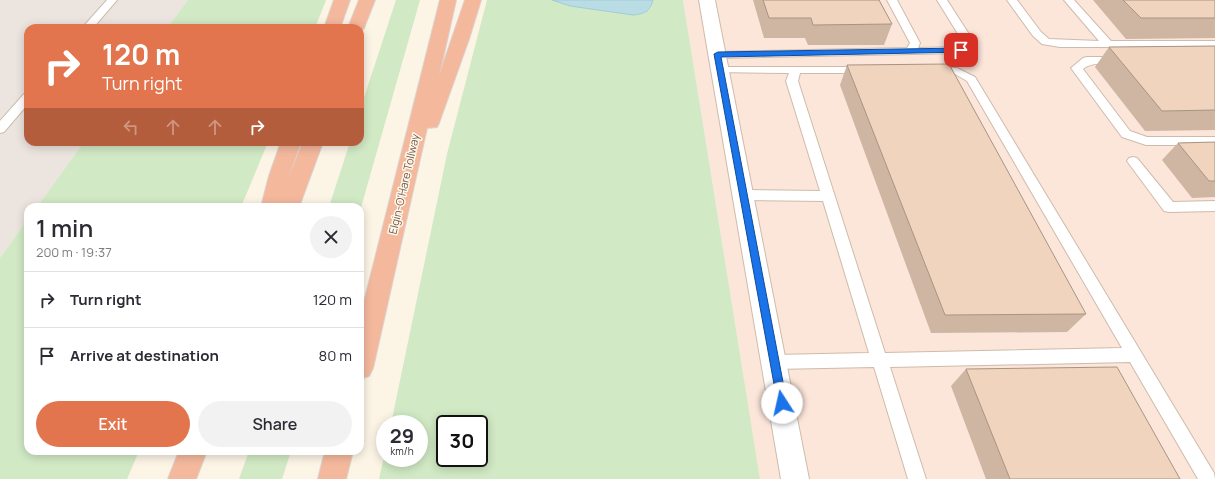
<!DOCTYPE html>
<meta charset="utf-8">
<style>
:root{--surface:#fff;--page:#f2f2f3;--text:#2b2b33;--muted:#7c7c81;--line:#e1e1e2;--accent:#e2754d}
body{margin:0;font-family:Manrope,sans-serif;background:var(--page);color:var(--text);height:100vh;display:flex;flex-direction:column;font-size:15px;white-space:nowrap}
*{box-sizing:border-box;margin:0}
p{font-size:13px;color:var(--muted)}
.icon{flex:none;width:22px;height:22px;fill:none;stroke:currentColor;stroke-width:2;stroke-linecap:round;stroke-linejoin:round}
.map{position:relative;flex:1;overflow:hidden}
.drawer{position:absolute;left:24px;top:203px;width:340px;height:252px;display:flex;flex-direction:column;background:var(--surface);border-radius:12px;box-shadow:0 2px 10px #0003}
.drawer>*{flex:none}
.hud{position:absolute;left:24px;top:24px;width:340px;height:122px;border-radius:12px;box-shadow:0 2px 10px #0003;background:#e2754d;color:#fff;overflow:hidden}
.speed{position:absolute;left:376px;top:415px;display:flex;gap:8px;font-size:20px;font-weight:700;text-align:center}
.speed>*{display:grid;place-content:center;width:52px;height:52px;border-radius:50%;background:var(--surface);box-shadow:0 2px 10px #0003;line-height:1}
.speed small{font-size:10px;font-weight:400}
.speed .limit{border:2px solid #111;border-radius:6px;background:#fff;color:#111}
.pin{position:absolute;display:grid;place-items:center;width:34px;height:34px;color:#fff;margin:-17px;border-radius:8px;box-shadow:0 2px 6px #0006}
.me{position:absolute;width:44px;margin:-22px;rotate:350deg;stroke-linejoin:round;filter:drop-shadow(0 0 3px #0008)}
.turn{display:flex;align-items:center;gap:14px;height:84px;padding:0 12px;font-size:18px}
.turn .icon{width:52px;height:52px;stroke-width:2.5}
.turn b{display:block;font-size:28px;line-height:34px}
.lanes{display:flex;align-items:center;height:38px;padding:0 12px;background:#0003;justify-content:center;gap:20px;direction:ltr}
.lanes .off{opacity:.35}
.round{display:grid;place-items:center;flex:none;width:42px;height:42px;border-radius:21px;background:var(--page)}
.summary{display:flex;align-items:center;justify-content:space-between;height:68px;padding:0 12px}
h1{font-size:24px;font-weight:600;line-height:30px}
.action{display:flex;gap:8px;margin-top:auto;padding:8px 12px}
.action a{flex:1;height:46px;border-radius:24px;background:var(--accent);color:#fff;font-size:16px;font-weight:600;line-height:46px;text-align:center}
.action a+a{background:var(--page);color:var(--text)}
ul{padding:0;list-style:none}
li{display:flex;align-items:center;gap:12px;height:56px;padding:0 12px;border-top:1px solid var(--line)}
li div{flex:1}
li b{display:block;font-size:15px}
li em{font-style:normal}
.map>svg:first-child{display:block}
.commercial{fill:#fce5d9}
.industrial{fill:#ece5df}
.green{fill:#d1e9c4;fill-rule:evenodd}
.water{fill:#badde5;stroke:#a0ccd6}
.lines{fill:none;stroke-linecap:round;stroke-linejoin:round}
.service-casing{stroke:#cdbcab;stroke-width:2}
.minor-casing{stroke:#cdbcab;stroke-width:2}
.motorway-casing{stroke:#dbd4d0;stroke-width:2}
.service{fill:#fff;fill-rule:evenodd}
.minor{fill:#fff;fill-rule:evenodd}
.motorway{fill:#f4b89d;fill-rule:evenodd}
.wall{fill:#ceb6a3}
.building{fill:#f0d4bd;stroke:#a89484}
.route{fill:#1a73e8;stroke:#114b97}
.labels{text-anchor:middle;stroke-width:3;stroke-linejoin:round;paint-order:stroke}
.street-label{font-size:11px;fill:#745b4b;stroke:#fff8eb}
</style>
<div class="map">
<svg width="1215" height="479" viewBox="0 0 1215 479">
<rect width="100%" height="100%" fill="#fcf4e5"/>
<path class="commercial" d="M683,0H1215V479H760Z"/>
<path class="industrial" d="M0,0H188L167,28H28V142H84L37,207H28V219L0,258Z"/>
<path class="green" d="M188,0H326L315,28H167Z
M396,0H420L360,211V207H329L350,142H360V110Z
M487,0H552L570,6L633,15L644,14L651,8L653,0H683L760,479H379L385,452V458H419V424H391L447,154ZM445,424H479V458H445Z
M84,142H268L241,207H37Z
M28,219V451H139L127,479H0V258Z
M249,451H291L282,479H239Z"/>
<path class="water" d="M552,0H653C650,12 645,14 633,15L570,6Z"/>
<g class="lines">
<g class="service-casing">
<path id="service" d="M107,0H117L93,28H82Z
M887,0H897L920,43L918,48L958,47L963,42L937,0H947L974,42L965,52L961,53L717,58L712,55L717,52L907,48L910,43Z
M1007,0H1017L1041,32L1049,39L1099,41L1064,0H1074L1111,41H1215V47H1060L1042,44L1033,36Z
M1087,57H1119L1124,60C1117,69 1096,58 1083,69L1130,131L1147,137H1215V145H1146L1122,137L1071,68L1083,58Z
M720,67H864L870,70L864,73H800L798,81L885,353L1122,348L967,81L955,74L935,73L929,70L935,67L957,68L975,77L1214,473L1215,479H1198L1130,362L890,367L926,479H908L874,367L774,369L768,367L766,362L768,357L774,355L869,353L823,201L743,200L738,198L736,195L738,192L743,190L820,191L786,81L789,73L716,72L714,70L716,68Z
M28,93V104L4,132L0,133V121L24,94Z
M1133,157L1137,158L1173,202L1215,201V211L1169,212L1164,211L1127,161L1129,158Z"/>
</g>
<g class="minor-casing">
<path id="minor" d="M699,0H715L809,479H781Z"/>
</g>
<g class="motorway-casing">
<path id="motorway" d="M334,0H350L340,28H324Z
M359,0H375L364,28L360,32V28H348Z
M440,0H456L439,76L465,0H481L469,39L439,123L437,127L427,128L373,368L369,376L360,379V318Z
M281,142H301L288,179L303,142H323L299,207H261L269,176Z
M179,451H207L196,479H168Z
M325,451H353L346,479H318Z"/>
</g>
<use href="#service" class="service"/>
<use href="#minor" class="minor"/>
<use href="#motorway" class="motorway"/>
</g>
<path class="wall" d="M753,0H879L892,24L884,45H808L805,38H764Z
M1093,0H1215V38L1126,39Z
M1215,46V130L1145,131L1095,67L1109,47Z
M847,65L1086,314L1067,332L931,333L840,85Z
M1215,142V197L1192,198L1162,160L1178,143Z
M966,369L1180,479H986L951,386Z"/>
<path class="building" d="M763,0H879L892,24L813,25L811,18H769Z
M1123,0H1215V18H1141Z
M1215,46V110L1162,111L1109,47Z
M949,64L1086,314L945,315L847,65Z
M1215,142V181H1209L1178,143Z
M1117,367L1180,479H1010L966,369Z"/>
<path class="route" d="M961,48L964,49V52L721,57L787,403L785,406L782,408L778,406L714,54L718,52Z"/>
<g class="labels">
<g class="street-label">
<text transform="translate(404 184) rotate(-77)" y="4">Elgin-O'Hare Tollway</text>
</g>
</g>
</svg>
<div class="speed"><div>29<small>km/h</small></div><div class="limit">30</div></div>
<div class="pin" style="left:961px;top:50px;background:#d93025"><svg class="icon" aria-label="arrive" viewBox="0 0 24 24"><path d="M6 21V4h12l-3 4 3 4H6"/></svg></div>
<svg class="me" style="left:782px;top:403px" viewBox="-20 -20 40 40"><circle r="19" fill="#fff"/><path d="M0-13L10 11 0 6-10 11z" fill="#1a73e8"/></svg>
<div class="hud">
<div class="turn"><svg class="icon" aria-label="right" viewBox="0 0 24 24"><path d="M7 20v-9h11M14 6l5 5-5 5"/></svg><div><b>120 m</b>Turn right</div></div>
<div class="lanes"><svg class="icon off" aria-label="left" viewBox="0 0 24 24"><path d="M17 20v-9H6M10 6l-5 5 5 5"/></svg><svg class="icon off" aria-label="ahead" viewBox="0 0 24 24"><path d="M12 20V5M6 11l6-6 6 6"/></svg><svg class="icon off" aria-label="ahead" viewBox="0 0 24 24"><path d="M12 20V5M6 11l6-6 6 6"/></svg><svg class="icon" aria-label="right" viewBox="0 0 24 24"><path d="M7 20v-9h11M14 6l5 5-5 5"/></svg></div>
</div>
<section class="drawer">
<div class="summary"><div><h1>1 min</h1><p>200 m · 19:37</p></div><a class="round"><svg class="icon" aria-label="close" viewBox="0 0 24 24"><path d="M6 6l12 12M18 6L6 18"/></svg></a></div>
<ul>
<li><svg class="icon" aria-label="right" viewBox="0 0 24 24"><path d="M7 20v-9h11M14 6l5 5-5 5"/></svg><div><b>Turn right</b></div><em>120 m</em></li>
<li><svg class="icon" aria-label="arrive" viewBox="0 0 24 24"><path d="M6 21V4h12l-3 4 3 4H6"/></svg><div><b>Arrive at destination</b></div><em>80 m</em></li>
</ul>
<div class="action"><a>Exit</a><a>Share</a></div>
</section>
</div>
